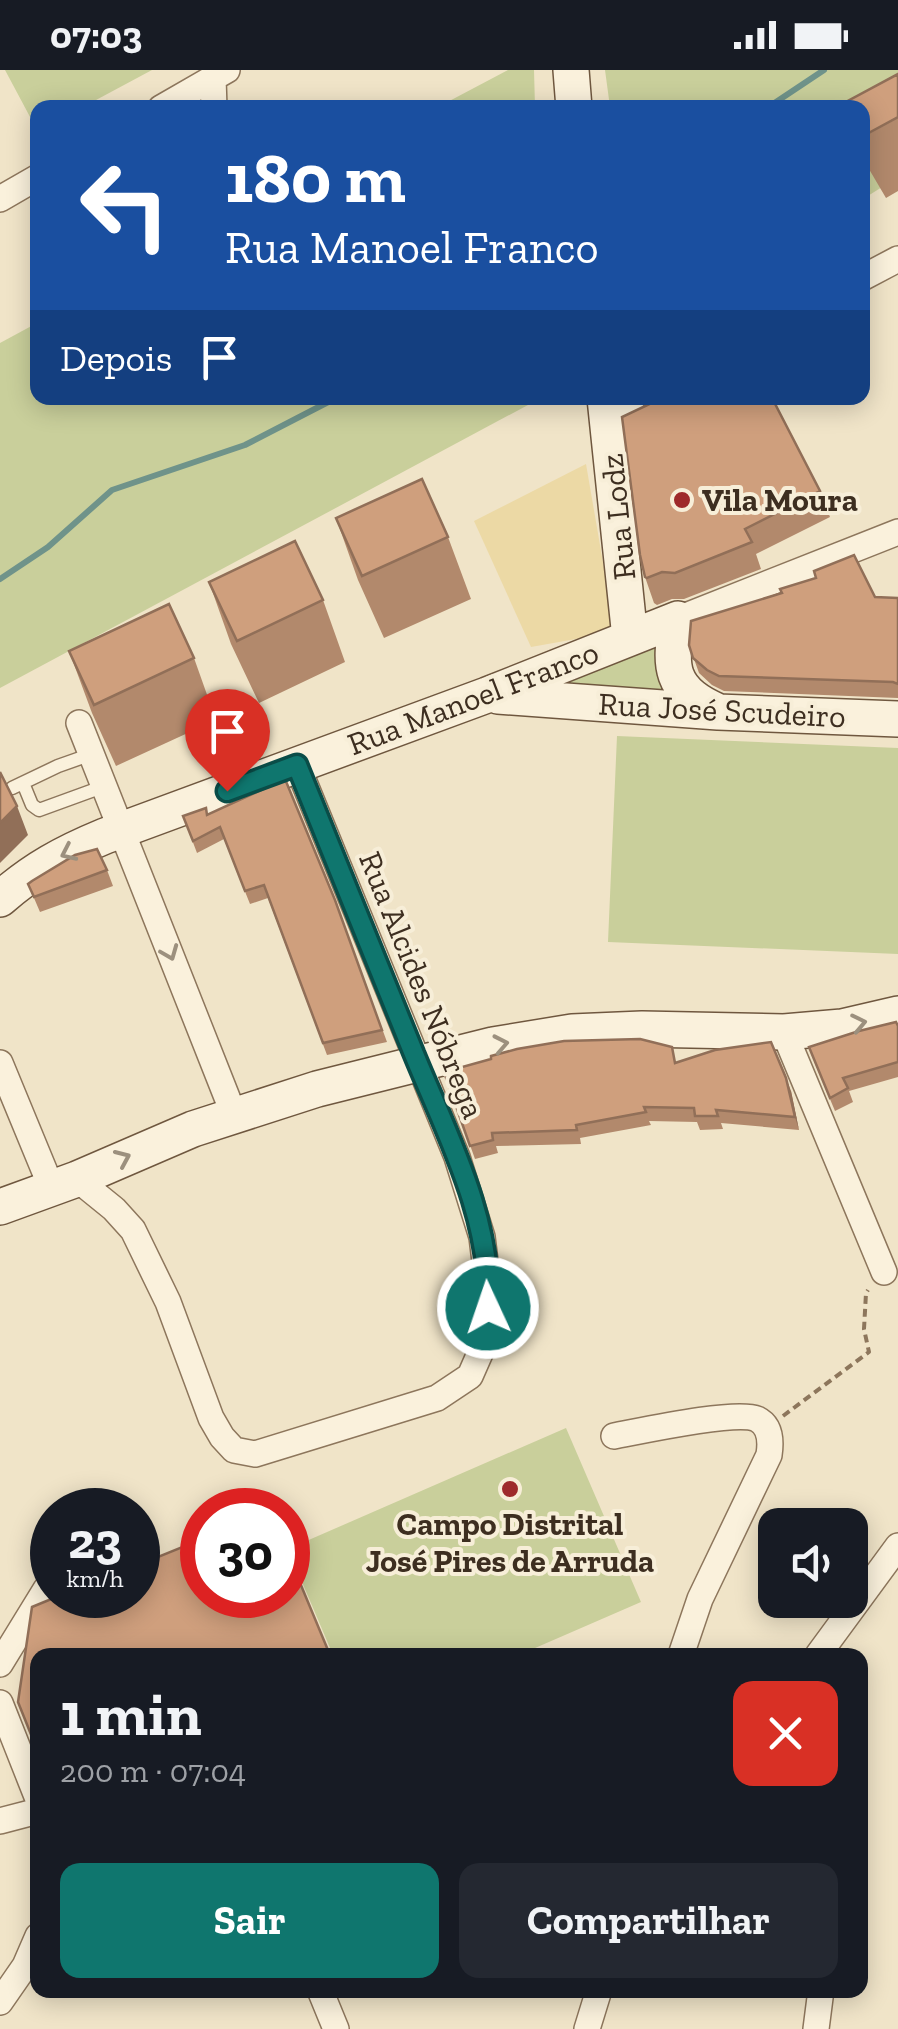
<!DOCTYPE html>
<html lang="pt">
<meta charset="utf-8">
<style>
:root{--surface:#171b24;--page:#242831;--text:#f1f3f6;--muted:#9ea1a6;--accent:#0f766e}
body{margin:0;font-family:"Zilla Slab",serif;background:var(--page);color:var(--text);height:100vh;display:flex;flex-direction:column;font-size:38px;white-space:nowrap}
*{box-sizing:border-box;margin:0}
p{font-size:32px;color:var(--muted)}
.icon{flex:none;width:55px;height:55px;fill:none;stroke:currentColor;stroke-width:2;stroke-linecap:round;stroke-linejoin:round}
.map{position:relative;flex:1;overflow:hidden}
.details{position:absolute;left:30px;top:1578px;width:838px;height:350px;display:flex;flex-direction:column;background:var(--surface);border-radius:20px;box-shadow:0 5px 25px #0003}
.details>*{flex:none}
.guide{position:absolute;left:30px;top:30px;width:840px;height:305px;border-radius:20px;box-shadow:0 5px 25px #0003;background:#1a4fa0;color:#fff;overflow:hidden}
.controls{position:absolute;left:758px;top:1438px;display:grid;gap:20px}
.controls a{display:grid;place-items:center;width:110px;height:110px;border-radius:20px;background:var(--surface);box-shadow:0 5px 25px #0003;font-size:50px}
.speed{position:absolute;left:30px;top:1418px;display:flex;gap:20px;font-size:50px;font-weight:700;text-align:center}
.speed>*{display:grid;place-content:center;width:130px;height:130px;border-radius:50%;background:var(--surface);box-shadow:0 5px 25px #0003;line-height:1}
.speed small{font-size:25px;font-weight:400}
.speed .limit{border:15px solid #d22;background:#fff;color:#111}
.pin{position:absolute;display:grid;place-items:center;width:85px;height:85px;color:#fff;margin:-102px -42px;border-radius:50% 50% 50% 0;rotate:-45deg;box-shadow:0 0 10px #0007}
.pin .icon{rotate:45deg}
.me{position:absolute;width:110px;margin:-55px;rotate:357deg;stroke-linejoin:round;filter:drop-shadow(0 0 8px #0008)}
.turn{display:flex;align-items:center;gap:35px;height:210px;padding:0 30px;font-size:45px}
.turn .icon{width:130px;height:130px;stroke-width:2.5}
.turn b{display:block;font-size:70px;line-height:85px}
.then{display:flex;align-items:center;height:95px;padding:0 30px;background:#0003;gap:20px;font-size:38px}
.round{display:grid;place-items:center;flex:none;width:105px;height:105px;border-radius:20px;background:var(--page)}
.head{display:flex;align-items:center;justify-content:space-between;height:170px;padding:0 30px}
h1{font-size:60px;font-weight:700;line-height:75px}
.cta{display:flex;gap:20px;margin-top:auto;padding:20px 30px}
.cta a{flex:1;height:115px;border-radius:20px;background:var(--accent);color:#fff;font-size:40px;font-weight:700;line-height:115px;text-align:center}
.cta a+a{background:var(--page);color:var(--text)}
.status{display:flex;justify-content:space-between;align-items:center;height:70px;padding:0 50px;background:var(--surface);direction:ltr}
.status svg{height:28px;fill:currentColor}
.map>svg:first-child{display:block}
.green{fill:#c9cf9b}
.sand{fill:#ecd9a5}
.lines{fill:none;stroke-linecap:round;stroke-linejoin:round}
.stream{stroke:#6f938a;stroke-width:6}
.lane-casing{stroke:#8d765c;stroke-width:15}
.street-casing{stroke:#8d765c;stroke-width:28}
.secondary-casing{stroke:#6f573f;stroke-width:38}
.path{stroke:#8d765c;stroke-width:4;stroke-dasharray:8 5;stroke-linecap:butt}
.lane{stroke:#faf1dc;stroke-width:12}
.street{stroke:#faf1dc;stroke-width:25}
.secondary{stroke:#faf1dc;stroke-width:35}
.wall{fill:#b2896c}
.shaded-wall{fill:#916f58}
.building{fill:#cf9f7d;stroke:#916f58;stroke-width:2.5}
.oneway{stroke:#9c907e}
.route-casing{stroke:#0a4d48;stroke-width:25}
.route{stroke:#0f766e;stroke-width:18}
.poi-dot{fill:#9e2a2b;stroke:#f7eed8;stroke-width:4}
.labels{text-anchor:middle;stroke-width:8;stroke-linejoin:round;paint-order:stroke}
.poi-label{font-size:32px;font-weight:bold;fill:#3d2e20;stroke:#f7eed8;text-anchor:start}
.street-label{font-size:32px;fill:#3d2e20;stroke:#f7eed8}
</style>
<div class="status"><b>07:03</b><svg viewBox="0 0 49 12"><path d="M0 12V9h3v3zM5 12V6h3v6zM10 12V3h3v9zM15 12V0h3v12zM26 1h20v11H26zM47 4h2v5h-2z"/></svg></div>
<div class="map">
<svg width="898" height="1959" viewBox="0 0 898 1959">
<rect width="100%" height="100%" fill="#f0e4c8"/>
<path class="green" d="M5,0H152L83,37L38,38L37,60Z
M508,0H534L535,37H438Z
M605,0H898V107L863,129L862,38L610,37Z
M37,253L38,328H541L0,618V273Z
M663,563L678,630L535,619Z
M617,666L898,678V884L608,872Z
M566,1358L641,1532L519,1585H333L288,1479Z"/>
<path class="sand" d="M586,394L615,562L531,577L474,451Z"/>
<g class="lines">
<path class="stream" d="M767,38L824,0
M0,509L48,477L112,420L245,375L336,328"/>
<g class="lane-casing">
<path id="lane" d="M23,713L32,735L39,740L105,716
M12,718L58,696L92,684"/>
</g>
<g class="street-casing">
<path id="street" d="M213,8L214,38
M161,38L227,0
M0,129L38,107
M862,208L898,189
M607,340L633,328
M678,549L898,462
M79,653L234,1045
M784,962L884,1202
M0,993L52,1119
M77,1109L114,1139L133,1160L168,1232L211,1348L222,1367L234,1380L255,1384L437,1328L470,1306L481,1281L487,1259L488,1216L482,1167L457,1087L297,695
M614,1366C641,1361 736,1340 757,1349C771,1356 771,1372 769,1385L700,1529L681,1585
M818,1585L898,1476
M0,1594L46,1519
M0,1633L38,1729
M0,1751L38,1741
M320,1920L336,1959
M0,1932L25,1896L38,1866
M587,1959L599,1920
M816,1959L821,1920"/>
</g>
<g class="secondary-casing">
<path id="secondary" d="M571,0L574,38
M605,328L630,568
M678,549C668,596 670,621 717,641
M498,626L718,642L898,649
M0,829C34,799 64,783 105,766L487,625L678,549
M0,1137L77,1109L193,1059L317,1019L493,975L572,962L642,959L784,962L842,957L898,944"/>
</g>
<path class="path" d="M783,1346L869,1282L864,1259L866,1223L868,1220"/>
<use href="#lane" class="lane"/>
<use href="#street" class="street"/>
<use href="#secondary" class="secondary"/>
</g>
<path class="wall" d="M898,4V121L886,128L866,94L862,84V38H846L844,33Z
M820,421L830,447L756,484L761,499L684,529H672L657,535L654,533L645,507Z
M336,448L448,467L471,529L384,568L358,510Z
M209,512L323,530L345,592L259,633L231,574Z
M875,527L898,528V628L724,621L712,615L699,603L689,575Z
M69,581L194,588L216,650L116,696L92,643Z
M208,745L335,830L387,972L327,985L268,828L250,834L224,769L197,783L183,746Z
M107,800L113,816L40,842L28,814Z
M898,956V1007L849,1021L853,1032L835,1041L814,991Z
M677,992L791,1021L799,1060L721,1053L723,1059L700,1060L697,1052L649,1051L651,1055L580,1068L581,1074L496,1076L498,1083L475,1089L444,1002Z"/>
<path class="shaded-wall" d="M17,736L28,765L0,793V753Z
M786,1008L791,1021L799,1060L795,1047Z"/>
<path class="building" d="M898,4V47L863,66L862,38H847L844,33Z
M662,328H772L820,421L745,459L752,472L675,503L662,502L647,508L645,507L640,485L622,347Z
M422,409L448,467L362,506L336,448Z
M295,471L323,530L237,571L209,512Z
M854,485L875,527L898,528V614L893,612L719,606L707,600L693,588L689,575L691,551L782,523L780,519L816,508L814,501Z
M169,534L194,588L94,635L69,581Z
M0,702L17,736L0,753Z
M285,709L335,830L382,960L323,973L264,815L245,821L220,757L193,771L183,746L206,738L207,745Z
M97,779L107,800L34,827L28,814L32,811L75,785Z
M896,952L898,956V992L843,1008L848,1018L830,1028L809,977L859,961Z
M640,969L672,977L675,993L715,980L771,972L786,1008L795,1047L716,1040L718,1046H695L694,1038L644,1037L646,1042L576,1055L577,1060L492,1063L493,1070L470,1076L444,1002L491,989V986L517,979L564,971Z
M202,1469V1525H288V1484L330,1585H38V1682L18,1632L32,1537L61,1525H138V1495Z"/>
<defs><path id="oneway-chevron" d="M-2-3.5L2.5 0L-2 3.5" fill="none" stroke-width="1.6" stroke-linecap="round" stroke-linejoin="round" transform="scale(2.5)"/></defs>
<g class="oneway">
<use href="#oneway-chevron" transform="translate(68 783) rotate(155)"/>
<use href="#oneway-chevron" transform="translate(170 883) rotate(68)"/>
<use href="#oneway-chevron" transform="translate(859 953) rotate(-12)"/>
<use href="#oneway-chevron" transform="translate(501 974) rotate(-11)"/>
<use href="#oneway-chevron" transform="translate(123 1088) rotate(-24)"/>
</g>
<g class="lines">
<g class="route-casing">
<path id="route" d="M227,721L297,695C336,792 375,888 414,984C447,1065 492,1148 488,1238"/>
</g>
<use href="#route" class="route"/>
</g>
<g class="poi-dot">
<circle cx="682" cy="430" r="10"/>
<circle cx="510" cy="1419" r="10"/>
</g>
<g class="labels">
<g class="poi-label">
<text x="702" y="441">Vila Moura</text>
<text x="510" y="1465" text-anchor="middle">Campo Distrital<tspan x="510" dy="37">José Pires de Arruda</tspan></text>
</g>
<g class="street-label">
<text transform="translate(618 447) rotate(-96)" y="11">Rua Lodz</text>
<text transform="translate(473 628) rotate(-21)" y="11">Rua Manoel Franco</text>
<text transform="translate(722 640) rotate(3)" y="11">Rua José Scudeiro</text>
<text transform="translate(422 915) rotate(68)" y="11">Rua Alcides Nóbrega</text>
</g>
</g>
</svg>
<div class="controls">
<a><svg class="icon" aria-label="sound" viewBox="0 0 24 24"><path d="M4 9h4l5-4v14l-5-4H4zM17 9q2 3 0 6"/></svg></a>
</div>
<div class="speed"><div>23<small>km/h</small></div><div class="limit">30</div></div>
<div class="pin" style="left:227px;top:721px;background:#d93025"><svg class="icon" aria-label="arrive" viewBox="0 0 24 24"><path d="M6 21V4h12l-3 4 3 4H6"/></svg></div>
<svg class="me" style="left:488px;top:1238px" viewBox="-20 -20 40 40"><circle r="17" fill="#0f766e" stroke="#fff" stroke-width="3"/><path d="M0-11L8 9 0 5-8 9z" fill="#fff"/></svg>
<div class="guide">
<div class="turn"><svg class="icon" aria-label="left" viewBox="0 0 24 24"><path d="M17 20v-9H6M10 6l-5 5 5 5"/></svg><div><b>180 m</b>Rua Manoel Franco</div></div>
<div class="then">Depois<svg class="icon" aria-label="arrive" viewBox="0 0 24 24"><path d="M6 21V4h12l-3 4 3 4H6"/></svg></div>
</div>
<section class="details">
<div class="head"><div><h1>1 min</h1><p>200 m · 07:04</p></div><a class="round" style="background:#d93025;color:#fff"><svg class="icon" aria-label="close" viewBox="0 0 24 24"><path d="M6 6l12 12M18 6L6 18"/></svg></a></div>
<div class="cta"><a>Sair</a><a>Compartilhar</a></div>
</section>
</div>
